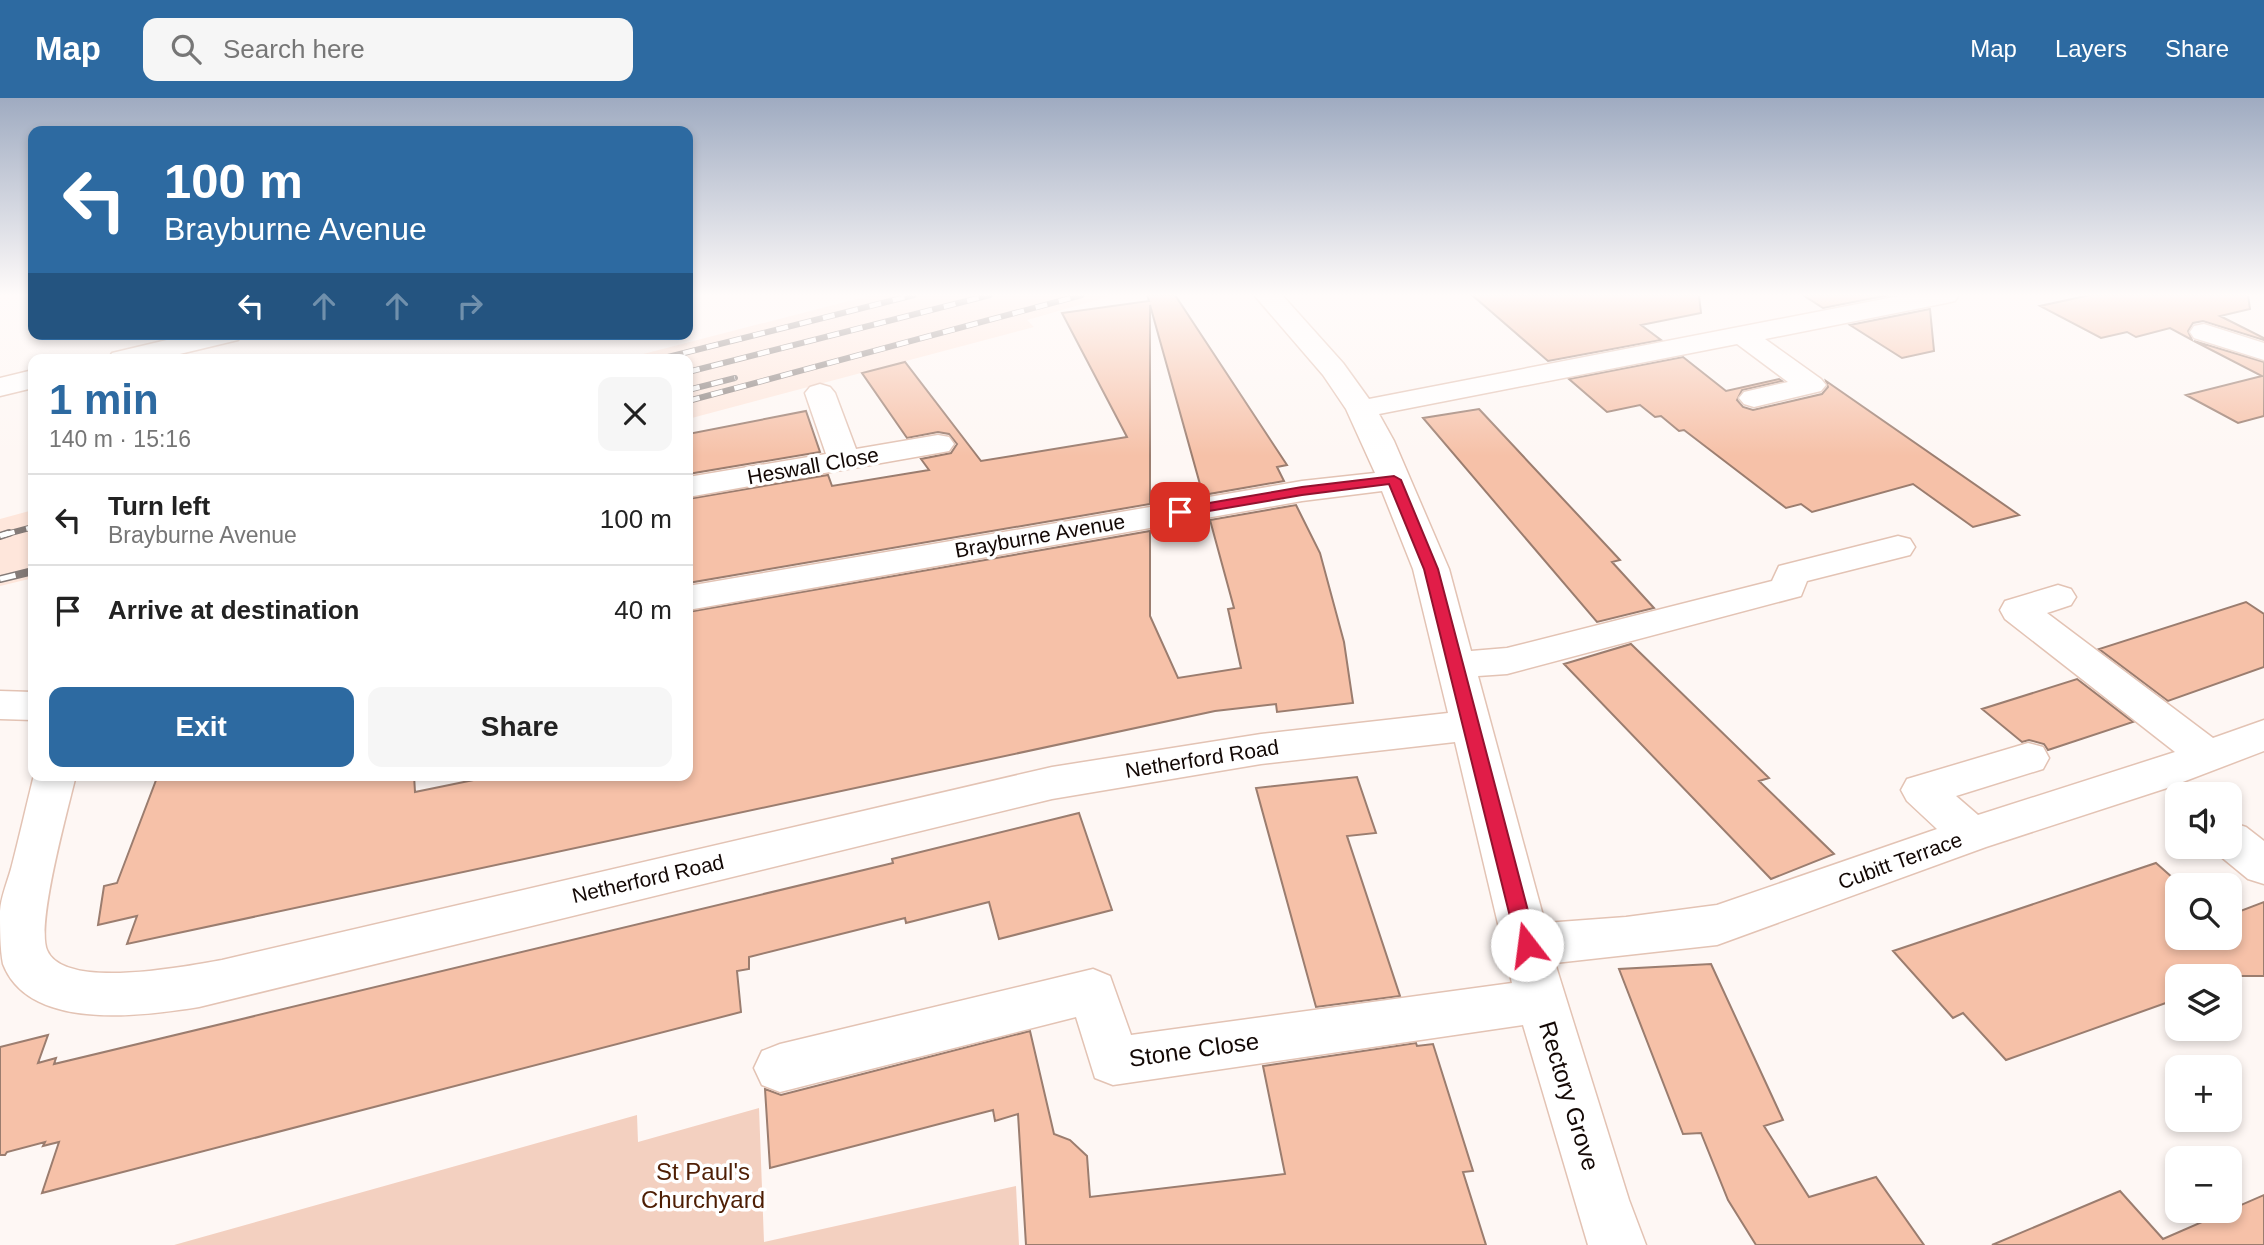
<!DOCTYPE html>
<meta charset="utf-8">
<style>
:root{--surface:#fff;--page:#f6f6f6;--text:#222;--muted:#767676;--line:#e0e0e0;--accent:#2d6aa1}
body{margin:0;font-family:Helvetica,sans-serif;background:var(--page);color:var(--text);height:100vh;display:flex;flex-direction:column;font-size:26px;white-space:nowrap}
*{box-sizing:border-box;margin:0}
p{font-size:23px;color:var(--muted)}
.icon{flex:none;width:38px;height:38px;fill:none;stroke:currentColor;stroke-width:2;stroke-linecap:round;stroke-linejoin:round}
.map{position:relative;flex:1;overflow:hidden}
.details{position:absolute;left:28px;top:256px;width:665px;height:427px;display:flex;flex-direction:column;background:var(--surface);border-radius:14px;box-shadow:0 4px 10px #0003}
.details>*{flex:none}
.hud{position:absolute;left:28px;top:28px;width:665px;height:214px;border-radius:14px;box-shadow:0 4px 10px #0003;background:#2d6aa1;color:#fff;overflow:hidden}
.buttons{position:absolute;left:2165px;top:684px;display:grid;gap:14px}
.buttons a{display:grid;place-items:center;width:77px;height:77px;border-radius:14px;background:var(--surface);box-shadow:0 4px 10px #0003;font-size:35px}
.pin{position:absolute;display:grid;place-items:center;width:60px;height:60px;color:#fff;margin:-30px;border-radius:14px;box-shadow:0 4px 10px #0006}
.me{position:absolute;width:77px;margin:-38px;rotate:345deg;stroke-linejoin:round;filter:drop-shadow(0 0 5px #0008)}
.turn{display:flex;align-items:center;gap:24px;height:147px;padding:0 21px;font-size:32px}
.turn .icon{width:91px;height:91px;stroke-width:2.5}
.turn b{display:block;font-size:49px;line-height:60px}
.lanes{display:flex;align-items:center;height:66px;padding:0 21px;background:#0003;justify-content:center;gap:35px;direction:ltr}
.lanes .off{opacity:.35}
.round{display:grid;place-items:center;flex:none;width:74px;height:74px;border-radius:14px;background:var(--page)}
.overview{display:flex;align-items:center;justify-content:space-between;height:119px;padding:0 21px}
h1{font-size:42px;font-weight:800;line-height:52px;color:var(--accent)}
.cta{display:flex;gap:14px;margin-top:auto;padding:14px 21px}
.cta a{flex:1;height:80px;border-radius:14px;background:var(--accent);color:#fff;font-size:28px;font-weight:800;line-height:80px;text-align:center}
.cta a+a{background:var(--page);color:var(--text)}
ul{padding:0;list-style:none}
li{display:flex;align-items:center;gap:21px;height:91px;padding:0 21px;border-top:2px solid var(--line)}
li div{flex:1}
li b{display:block;font-size:26px}
li em{font-style:normal}
header{display:flex;align-items:center;gap:42px;box-sizing:border-box;height:98px;padding:0 35px;background:var(--accent);color:#fff}
header strong{font-size:33px}
nav{display:flex;gap:38px;margin-inline-start:auto;font-size:24px}
.search{width:490px;height:63px;background:var(--page);display:flex;align-items:center;gap:18px;box-sizing:border-box;padding:0 24px;border-radius:14px;color:var(--muted);font-size:26px}
.map>svg:first-child{display:block}
.built{fill:#fee6db}
.green{fill:#f3d0c0}
.building{fill:#f6c1a8;stroke:#9b7d6f;stroke-width:2}
.lines{fill:none;stroke-linecap:round;stroke-linejoin:round}
.minor-casing{stroke:#e3c3b4;stroke-width:3}
.minor{fill:#fff;fill-rule:evenodd}
.rail-far1-casing{stroke:#847b78;stroke-width:6}
.rail-casing{stroke:#847b78;stroke-width:8}
.rail-far1{stroke:#fff;stroke-width:4.5;stroke-dasharray:12;stroke-linecap:butt}
.rail{stroke:#fff;stroke-width:5;stroke-dasharray:16;stroke-linecap:butt}
.route{fill:#e11d48;stroke:#92132f;stroke-width:2}
.labels{text-anchor:middle;stroke-width:7;stroke-linejoin:round;paint-order:stroke}
.street-label{font-size:21px;fill:#130805;stroke:#fff}
.near-street-label{font-size:24px;fill:#130805;stroke:#fff}
.near-park-label{font-size:24px;fill:#4e1e04;stroke:#fff}
</style>
<header>
<strong>Map</strong>
<div class="search"><svg class="icon" aria-label="search" viewBox="0 0 24 24"><circle cx="10" cy="10" r="6"/><path d="M15 15l6 6"/></svg>Search here</div>
<nav><a>Map</a><a>Layers</a><a>Share</a></nav>
</header>
<div class="map">
<svg width="2264" height="1147" viewBox="0 0 2264 1147">
<rect width="100%" height="100%" fill="#fef7f4"/>
<path class="built" d="M872,197H1114L1027,222L1034,229L688,321V261H624Z
M33,412V480L0,488V421Z"/>
<path class="green" d="M759,1010L764,1144L1016,1088L1019,1147H174L637,1017L638,1044Z"/>
<path class="building" d="M1147,197H1175L1287,367L1277,369L1284,383L1203,397L1150,207V406L688,485V401L828,377L832,388L929,372L921,361L951,355L957,346L949,336L938,334L907,340L862,275L905,264L981,363L1127,339L1062,215L1149,203Z
M1472,197H1699L1701,215L1641,227L1661,242L1548,263Z
M1803,197H1889L1823,210Z
M2090,197H2248L2250,211L2220,218L2264,240V242L2203,223L2193,225L2188,233L2192,242L2170,230L2136,239L2127,234L2101,240L2040,208Z
M1930,211L1934,253L1902,260L1850,227Z
M2194,243L2264,264V318L2238,325L2186,297L2262,278Z
M1683,259L1726,293L1779,281L1782,283L1742,292L1737,302L1743,309L1753,312L1822,296L1828,289L1826,283L2019,417L1973,429L1913,386L1812,414L1801,406L1786,410L1684,332L1679,333L1661,318L1655,319L1640,307L1607,314L1569,281Z
M1479,311L1620,462L1612,464L1654,510L1597,524L1423,320Z
M806,313L820,354L688,376V336Z
M1296,407L1320,455L1344,544L1353,605L1277,614L1276,606L1215,613L127,846L137,818L98,827L104,788L117,785L158,677H414L415,694L498,677H688V514L1150,433V518L1178,580L1241,570L1228,511L1234,510L1210,422Z
M2246,504L2264,516V569L2168,603L2099,551Z
M1631,546L1769,680L1759,683L1834,756L1771,781L1564,566Z
M2077,581L2133,624L2048,652L2044,646L2029,642L2022,644L1982,611Z
M1357,679L1376,735L1347,738L1400,898L1316,909L1256,690Z
M1079,715L1112,812L999,841L989,804L906,825L905,820L749,859V871L737,873L741,914L42,1095L59,1044L43,1048L45,1044L7,1054L5,1057H0V949L48,937L38,965L56,960L54,966L893,765L892,761Z
M2156,765L2182,788H2177V840H2230V817L2264,804V878H2177V901L2006,962L1963,915L1953,920L1893,853Z
M1711,866L1783,1022L1764,1028L1809,1099L1876,1079L1924,1147H1756L1728,1102L1701,1035L1683,1036L1619,871Z
M1030,933L1054,1036L1070,1042L1087,1058L1090,1099L1285,1076L1263,968L1416,945L1417,948L1433,946L1473,1073L1463,1074L1486,1147H1026L1018,1016L995,1023L993,1012L770,1070L765,991L781,997Z
M2120,1093L2163,1141L2264,1097V1147H1992Z"/>
<g class="lines">
<g class="minor-casing">
<path id="minor" d="M1254,197H1282L1343,265L1369,301L1904,197H1959L1955,203L1946,205L1765,241L1821,281L1826,287L1821,293L1754,309L1744,306L1739,300L1744,294L1788,284L1737,246L1379,316L1394,343L1449,471L1471,553L1507,550L1772,483L1779,468L1898,438L1910,441L1915,449L1910,457L1807,483L1801,498L1507,576L1478,578L1545,825L1626,819L1717,807L1937,731L1907,703L1901,692L1907,681L2028,645L2043,649L2049,660L2043,671L1956,698L1978,717L2175,654L2005,521L2000,512L2005,503L2058,487L2071,491L2076,499L2071,507L2047,515L2213,640L2264,622V653L2167,690L1986,749L1717,847L1555,865L1629,1102L1646,1147H1588L1523,927L1113,987L1095,980L1076,919L780,994L762,987L754,970L762,953L780,946L1093,871L1110,878L1131,937L1512,885L1455,644L1261,666L1052,701L199,909C143,918 29,934 3,866C0,851 0,829 0,813C1,799 7,785 11,771C19,740 26,709 34,677H76C68,711 36,826 47,852C64,893 187,868 222,862L1052,669L1261,636L1448,615L1413,471L1382,393L1302,403L688,512V488L1302,383L1375,375L1346,311L1323,277Z
M2204,226L2264,245V262L2194,240L2190,234L2194,228Z
M192,236H242L238,242L159,261H108L112,255Z
M33,272V290L0,298V280Z
M820,286L830,289L835,295L856,351L938,337L949,339L954,346L949,353L938,355L688,399V379L826,356L805,295L810,289Z
M0,593L33,594V622L0,621Z
M2230,724L2246,729L2264,743V786L2248,781L2214,753L2212,749H2230Z"/>
</g>
<use href="#minor" class="minor"/>
<g class="rail-far1-casing">
<path id="rail-far1" d="M660,261L914,197
M688,274L990,197
M688,292L735,280
M688,303L1082,197
M3,437L33,429"/>
</g>
<g class="rail-casing">
<path id="rail" d="M0,438L9,435
M0,481L33,473"/>
</g>
<use href="#rail-far1" class="rail-far1"/>
<use href="#rail" class="rail"/>
</g>
<linearGradient id="sky" x2="0" y2="1"><stop stop-color="#9fabc1"/><stop offset="0.55" stop-color="#fffbfa"/><stop offset="1" stop-color="#fffbfa" stop-opacity="0"/></linearGradient>
<rect width="2264" height="358" fill="url(#sky)"/>
<path class="route" d="M1394,378L1401,382L1438,471L1537,847L1534,853L1527,855L1520,853L1517,847L1424,471L1389,386L1302,397L1180,418L1173,414L1180,410L1302,389Z"/>
<g class="labels">
<g class="street-label">
<text transform="translate(813 368) rotate(-10)" y="7">Heswall Close</text>
<text transform="translate(1040 438) rotate(-10)" y="7">Brayburne Avenue</text>
<text transform="translate(1202 661) rotate(-9)" y="7">Netherford Road</text>
<text transform="translate(1900 763) rotate(-20)" y="7">Cubitt Terrace</text>
<text transform="translate(648 781) rotate(-13)" y="7">Netherford Road</text>
</g>
<g class="near-street-label">
<text transform="translate(1194 952) rotate(-8)" y="8">Stone Close</text>
<text transform="translate(1569 998) rotate(73)" y="8">Rectory Grove</text>
</g>
<g class="near-park-label">
<text x="703" y="1082">St Paul's<tspan x="703" dy="28">Churchyard</tspan></text>
</g>
</g>
</svg>
<div class="buttons">
<a><svg class="icon" aria-label="sound" viewBox="0 0 24 24"><path d="M4 9h4l5-4v14l-5-4H4zM17 9q2 3 0 6"/></svg></a>
<a><svg class="icon" aria-label="search" viewBox="0 0 24 24"><circle cx="10" cy="10" r="6"/><path d="M15 15l6 6"/></svg></a>
<a><svg class="icon" aria-label="layers" viewBox="0 0 24 24"><path d="M12 4l9 5-9 5-9-5zM3 14l9 5 9-5"/></svg></a>
<a>+</a>
<a>−</a>
</div>
<div class="pin" style="left:1180px;top:414px;background:#d93025"><svg class="icon" aria-label="arrive" viewBox="0 0 24 24"><path d="M6 21V4h12l-3 4 3 4H6"/></svg></div>
<svg class="me" style="left:1527px;top:847px" viewBox="-20 -20 40 40"><circle r="19" fill="#fff"/><path d="M0-13L10 11 0 6-10 11z" fill="#e11d48"/></svg>
<div class="hud">
<div class="turn"><svg class="icon" aria-label="left" viewBox="0 0 24 24"><path d="M17 20v-9H6M10 6l-5 5 5 5"/></svg><div><b>100 m</b>Brayburne Avenue</div></div>
<div class="lanes"><svg class="icon" aria-label="left" viewBox="0 0 24 24"><path d="M17 20v-9H6M10 6l-5 5 5 5"/></svg><svg class="icon off" aria-label="ahead" viewBox="0 0 24 24"><path d="M12 20V5M6 11l6-6 6 6"/></svg><svg class="icon off" aria-label="ahead" viewBox="0 0 24 24"><path d="M12 20V5M6 11l6-6 6 6"/></svg><svg class="icon off" aria-label="right" viewBox="0 0 24 24"><path d="M7 20v-9h11M14 6l5 5-5 5"/></svg></div>
</div>
<section class="details">
<div class="overview"><div><h1>1 min</h1><p>140 m · 15:16</p></div><a class="round"><svg class="icon" aria-label="close" viewBox="0 0 24 24"><path d="M6 6l12 12M18 6L6 18"/></svg></a></div>
<ul>
<li><svg class="icon" aria-label="left" viewBox="0 0 24 24"><path d="M17 20v-9H6M10 6l-5 5 5 5"/></svg><div><b>Turn left</b><p>Brayburne Avenue</p></div><em>100 m</em></li>
<li><svg class="icon" aria-label="arrive" viewBox="0 0 24 24"><path d="M6 21V4h12l-3 4 3 4H6"/></svg><div><b>Arrive at destination</b></div><em>40 m</em></li>
</ul>
<div class="cta"><a>Exit</a><a>Share</a></div>
</section>
</div>
